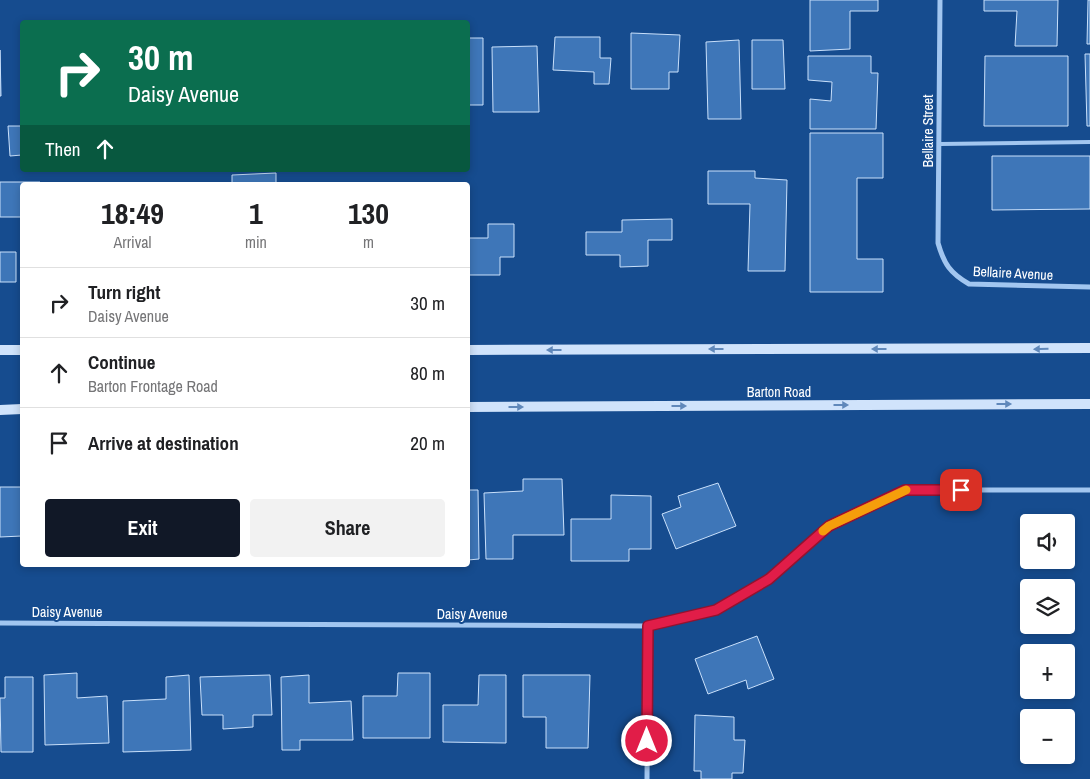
<!DOCTYPE html>
<meta charset="utf-8">
<style>
:root{--surface:#fff;--page:#f2f2f2;--text:#202124;--muted:#757577;--line:#e0e0e0;--accent:#111827}
body{margin:0;font-family:"Archivo Narrow",sans-serif;background:var(--page);color:var(--text);height:100vh;display:flex;flex-direction:column;font-size:19px;white-space:nowrap}
*{box-sizing:border-box;margin:0}
p{font-size:16px;color:var(--muted)}
.icon{flex:none;width:28px;height:28px;fill:none;stroke:currentColor;stroke-width:2;stroke-linecap:round;stroke-linejoin:round}
.map{position:relative;flex:1;overflow:hidden}
.sheet{position:absolute;left:20px;top:182px;width:450px;height:385px;display:flex;flex-direction:column;background:var(--surface);border-radius:5px;box-shadow:0 2px 8px #0003}
.sheet>*{flex:none}
.guide{position:absolute;left:20px;top:20px;width:450px;height:152px;border-radius:5px;box-shadow:0 2px 8px #0003;background:#0b6e4f;color:#fff;overflow:hidden}
.controls{position:absolute;left:1020px;top:514px;display:grid;gap:10px}
.controls a{display:grid;place-items:center;width:55px;height:55px;border-radius:5px;background:var(--surface);box-shadow:0 2px 8px #0003;font-size:25px}
.pin{position:absolute;display:grid;place-items:center;width:42px;height:42px;color:#fff;margin:-21px;border-radius:10px;box-shadow:0 2px 8px #0006}
.me{position:absolute;width:55px;margin:-28px;rotate:0deg;stroke-linejoin:round;filter:drop-shadow(0 0 4px #0008)}
.turn{display:flex;align-items:center;gap:18px;height:105px;padding:0 25px;font-size:22px}
.turn .icon{width:65px;height:65px;stroke-width:2.5}
.turn b{display:block;font-size:35px;line-height:42px}
.then{display:flex;align-items:center;height:48px;padding:0 25px;background:#0003;gap:10px;font-size:19px}
.eta{display:flex;justify-content:space-evenly;align-items:center;height:85px;text-align:center}
.eta b{font-size:30px;font-weight:700;line-height:35px}
.button{display:flex;gap:10px;margin-top:auto;padding:10px 25px}
.button a{flex:1;height:58px;border-radius:5px;background:var(--accent);color:#fff;font-size:20px;font-weight:700;line-height:58px;text-align:center}
.button a+a{background:var(--page);color:var(--text)}
ul{padding:0;list-style:none}
li{display:flex;align-items:center;gap:15px;height:70px;padding:0 25px;border-top:1px solid var(--line)}
li div{flex:1}
li b{display:block;font-size:19px}
li em{font-style:normal}
.map>svg:first-child{display:block}
.building{fill:#3e76b8;stroke:#c9e0fb}
.lines{fill:none;stroke-linecap:round;stroke-linejoin:round}
.service{stroke:#a2c6f0;stroke-width:4}
.minor{stroke:#a2c6f0;stroke-width:5}
.secondary{stroke:#d0e3fb;stroke-width:10}
.oneway{fill:#6088ba}
.route-casing{stroke:#92132f;stroke-width:12}
.route{stroke:#e11d48;stroke-width:9}
.slow{stroke:#f59e0b;stroke-width:9}
.labels{text-anchor:middle;stroke-width:4;stroke-linejoin:round;paint-order:stroke}
.street-label{font-size:14px;fill:#fff;stroke:#164c8f}
</style>
<div class="map">
<svg width="1090" height="779" viewBox="0 0 1090 779">
<rect width="100%" height="100%" fill="#164c8f"/>
<path class="building" d="M810,0H878V11H850V49L810,51Z
M984,0H1058L1057,46H1015L1017,11H984Z
M1088,0H1090V44H1087Z
M631,33L680,35L678,72H669V89H631Z
M555,37H600V58H611L609,84H594V72L553,70Z
M468,38H483V105H468Z
M739,40L741,119H708L706,42Z
M752,40H783L785,89H752Z
M537,46L539,112H493L492,47Z
M0,50L1,96H0Z
M1085,54H1090V126H1087Z
M808,56H871V73H878L876,129H810V99L831,101L832,82L808,80Z
M985,56H1068V126H984Z
M8,126H22V155L10,156Z
M810,133H883V178H857V259H883V292H810Z
M992,156H1090V209L992,210Z
M708,171H755V178L787,180L785,271H748L750,204H708Z
M276,173V185H232V175Z
M0,182H40V185H22V217H0Z
M672,219V240H648V266L620,267V255H586V232H622V220Z
M488,224H514V257H500V275H468V238H488Z
M0,252H16V282H0Z
M523,479H562L564,535H513V559H486L484,493L523,491Z
M718,483L736,526L676,549L662,514L681,507L678,496Z
M0,487H22V536L0,537Z
M468,490H478L479,559L468,560Z
M611,495L651,496V549H629V561H571V519H611Z
M757,636L774,679L748,689L746,680L708,694L695,659Z
M77,673V698L107,696L109,743L45,745L44,675Z
M398,673H430V738H363V696H397Z
M189,675L191,750L123,752V701L166,699V677Z
M270,675L272,715H253V727L223,729V715H202L200,677Z
M309,675V703L351,701L353,740H300V750H282L281,677Z
M479,675H506V743L443,742V705H478Z
M523,675H590L588,748H546V717H523Z
M5,677H33V752H1L0,698H5Z
M695,715L734,717V740H745L743,773H732V779H701V771H694Z"/>
<g class="lines">
<path class="service" d="M940,144L1090,142"/>
<path class="minor" d="M940,0L938,243C944,264 950,273 969,284L1090,287
M0,623L648,626L716,610L769,579L829,526L905,490H1090
M647,779L648,626"/>
<path class="secondary" d="M0,350H22
M468,350L1090,348
M468,407L1090,404
M0,410L22,409"/>
</g>
<defs><path id="oneway-solid" d="M-6-.8H1V-3.2L6.5 0L1 3.2V.8H-6Z" transform="scale(1.25)"/></defs>
<g class="oneway">
<use href="#oneway-solid" transform="translate(716 349) rotate(180)"/>
<use href="#oneway-solid" transform="translate(879 349) rotate(180)"/>
<use href="#oneway-solid" transform="translate(1041 349) rotate(179)"/>
<use href="#oneway-solid" transform="translate(554 350) rotate(180)"/>
<use href="#oneway-solid" transform="translate(1004 404)"/>
<use href="#oneway-solid" transform="translate(841 405)"/>
<use href="#oneway-solid" transform="translate(679 406)"/>
<use href="#oneway-solid" transform="translate(516 407)"/>
</g>
<g class="lines">
<g class="route-casing">
<path id="route" d="M647,741L648,626L716,610L769,579L829,526L905,490H961"/>
</g>
<use href="#route" class="route"/>
<path class="slow" d="M823,531L829,526L906,490"/>
</g>
<g class="labels">
<g class="street-label">
<text transform="translate(928 131) rotate(-90)" y="5">Bellaire Street</text>
<text transform="translate(1013 273) rotate(3)" y="5">Bellaire Avenue</text>
<text x="779" y="397">Barton Road</text>
<text x="67" y="617">Daisy Avenue</text>
<text x="472" y="619">Daisy Avenue</text>
</g>
</g>
</svg>
<div class="controls">
<a><svg class="icon" aria-label="sound" viewBox="0 0 24 24"><path d="M4 9h4l5-4v14l-5-4H4zM17 9q2 3 0 6"/></svg></a>
<a><svg class="icon" aria-label="layers" viewBox="0 0 24 24"><path d="M12 4l9 5-9 5-9-5zM3 14l9 5 9-5"/></svg></a>
<a>+</a>
<a>−</a>
</div>
<div class="pin" style="left:961px;top:490px;background:#d93025"><svg class="icon" aria-label="arrive" viewBox="0 0 24 24"><path d="M6 21V4h12l-3 4 3 4H6"/></svg></div>
<svg class="me" style="left:647px;top:741px" viewBox="-20 -20 40 40"><circle r="17" fill="#e11d48" stroke="#fff" stroke-width="3"/><path d="M0-11L8 9 0 5-8 9z" fill="#fff"/></svg>
<div class="guide">
<div class="turn"><svg class="icon" aria-label="right" viewBox="0 0 24 24"><path d="M7 20v-9h11M14 6l5 5-5 5"/></svg><div><b>30 m</b>Daisy Avenue</div></div>
<div class="then">Then<svg class="icon" aria-label="ahead" viewBox="0 0 24 24"><path d="M12 20V5M6 11l6-6 6 6"/></svg></div>
</div>
<section class="sheet">
<div class="eta">
<div><b>18:49</b><p>Arrival</p></div>
<div><b>1</b><p>min</p></div>
<div><b>130</b><p>m</p></div>
</div>
<ul>
<li><svg class="icon" aria-label="right" viewBox="0 0 24 24"><path d="M7 20v-9h11M14 6l5 5-5 5"/></svg><div><b>Turn right</b><p>Daisy Avenue</p></div><em>30 m</em></li>
<li><svg class="icon" aria-label="ahead" viewBox="0 0 24 24"><path d="M12 20V5M6 11l6-6 6 6"/></svg><div><b>Continue</b><p>Barton Frontage Road</p></div><em>80 m</em></li>
<li><svg class="icon" aria-label="arrive" viewBox="0 0 24 24"><path d="M6 21V4h12l-3 4 3 4H6"/></svg><div><b>Arrive at destination</b></div><em>20 m</em></li>
</ul>
<div class="button"><a>Exit</a><a>Share</a></div>
</section>
</div>
